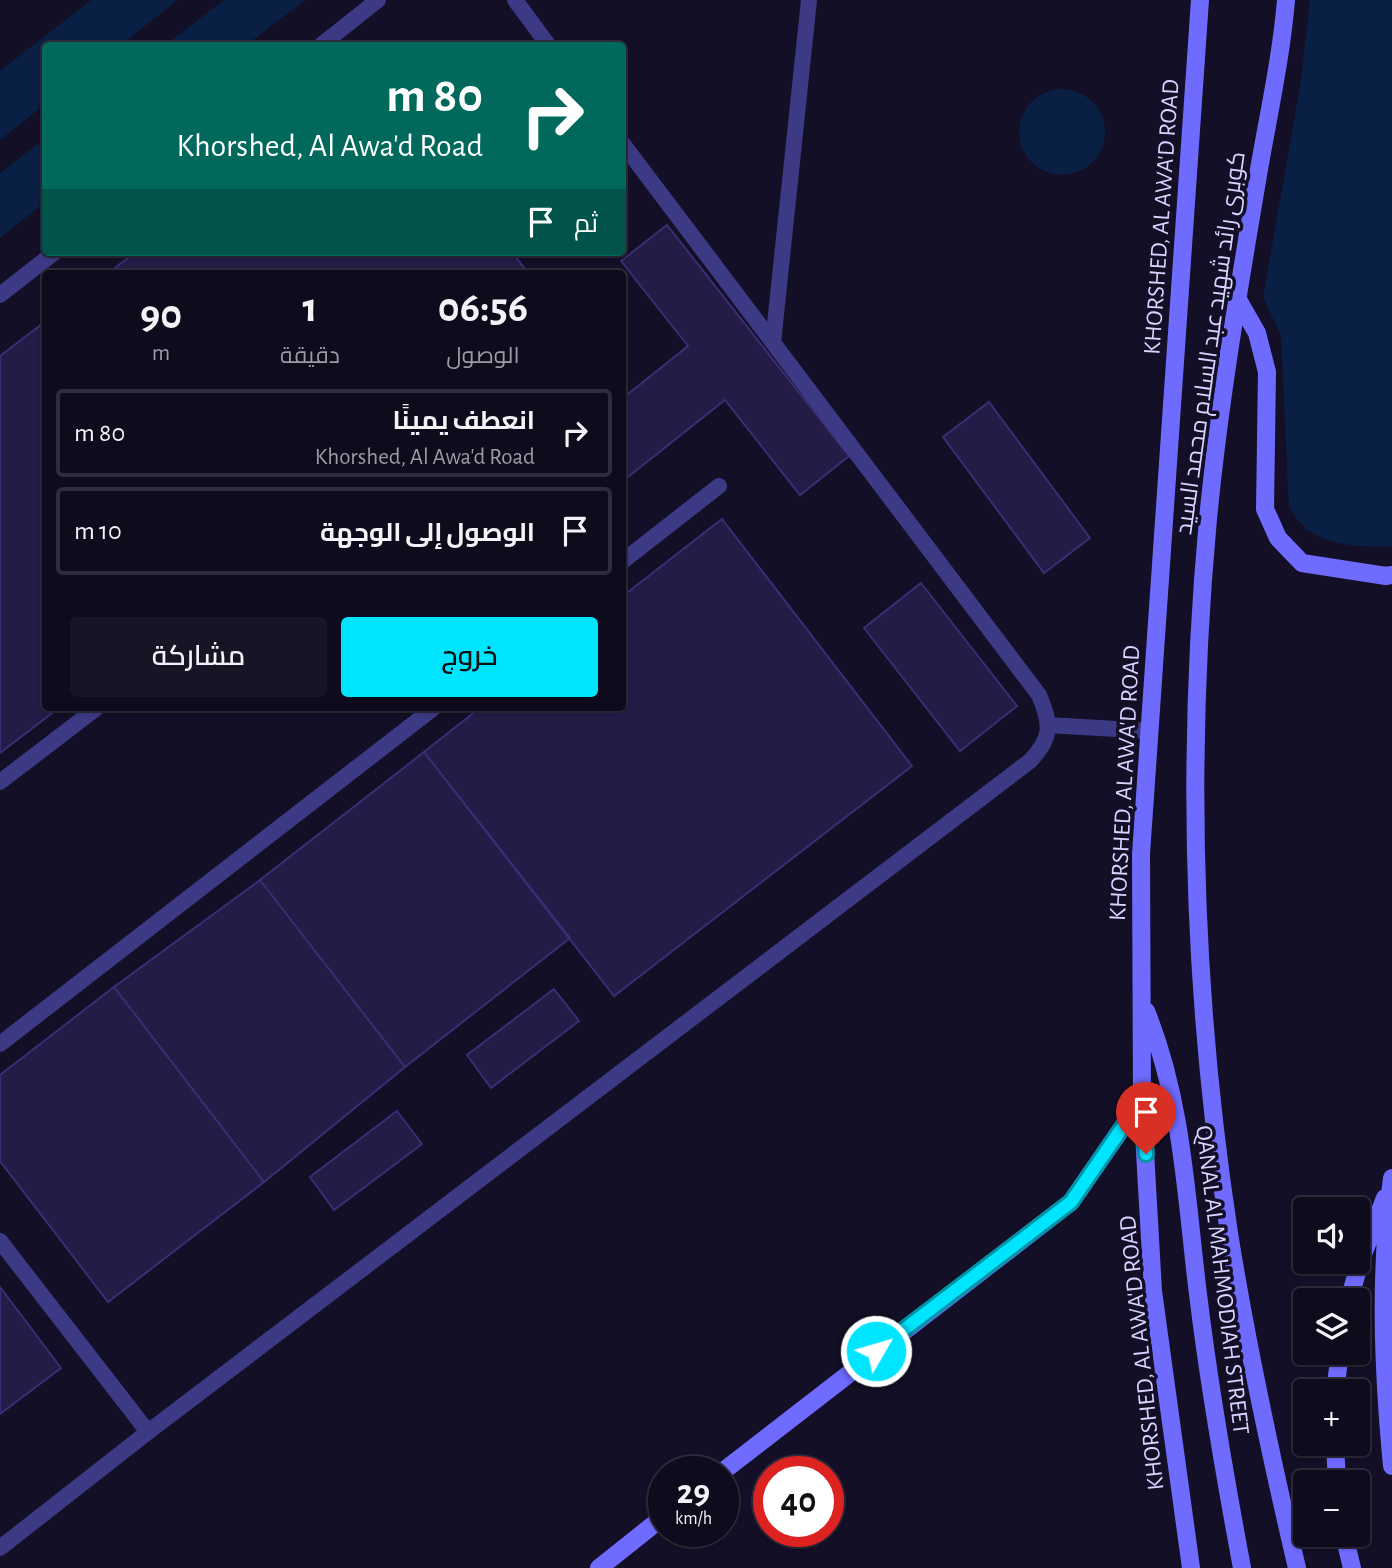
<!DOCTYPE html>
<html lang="ar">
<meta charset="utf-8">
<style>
:root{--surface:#0e0b1c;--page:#171425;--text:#f1f3f6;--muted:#9b9ba3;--line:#2e2b3b;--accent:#00e5ff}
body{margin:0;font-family:"Alegreya Sans",Cairo,sans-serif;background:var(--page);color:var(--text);direction:rtl;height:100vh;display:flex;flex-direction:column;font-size:26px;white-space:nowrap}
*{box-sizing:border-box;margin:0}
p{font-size:23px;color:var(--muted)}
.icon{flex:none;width:38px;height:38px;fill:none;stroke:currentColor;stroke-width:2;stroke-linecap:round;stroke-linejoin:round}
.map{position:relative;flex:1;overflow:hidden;direction:ltr}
.drawer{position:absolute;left:42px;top:270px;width:584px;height:441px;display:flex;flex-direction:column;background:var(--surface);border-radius:7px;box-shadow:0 2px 5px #0004,0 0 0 2px var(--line);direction:rtl}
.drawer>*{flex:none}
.banner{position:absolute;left:42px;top:42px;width:584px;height:214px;border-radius:7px;box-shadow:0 2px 5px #0004,0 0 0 2px var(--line);direction:rtl;background:#00695c;color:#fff;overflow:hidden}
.fabs{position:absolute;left:1293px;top:1197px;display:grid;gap:14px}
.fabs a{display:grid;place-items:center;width:77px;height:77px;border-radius:7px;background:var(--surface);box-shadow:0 2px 5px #0004,0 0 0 2px var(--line);font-size:35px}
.speed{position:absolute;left:648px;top:1456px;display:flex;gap:14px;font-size:35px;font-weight:700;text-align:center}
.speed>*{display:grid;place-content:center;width:91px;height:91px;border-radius:50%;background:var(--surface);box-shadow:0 2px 5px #0004,0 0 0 2px var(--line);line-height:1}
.speed small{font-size:18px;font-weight:400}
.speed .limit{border:10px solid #d22;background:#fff;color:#111}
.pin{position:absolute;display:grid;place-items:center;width:60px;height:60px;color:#fff;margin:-72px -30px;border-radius:50% 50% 50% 0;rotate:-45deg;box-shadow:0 0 7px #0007}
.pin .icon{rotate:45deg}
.me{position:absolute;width:77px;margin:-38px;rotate:52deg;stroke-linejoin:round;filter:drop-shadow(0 0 5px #0008)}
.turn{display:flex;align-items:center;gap:24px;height:147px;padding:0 28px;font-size:32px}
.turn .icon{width:91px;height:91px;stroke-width:2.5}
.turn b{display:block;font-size:49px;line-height:60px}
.then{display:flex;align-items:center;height:66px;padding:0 28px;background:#0003;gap:14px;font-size:26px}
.eta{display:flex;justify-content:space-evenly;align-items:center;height:119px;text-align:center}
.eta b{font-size:42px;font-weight:600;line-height:49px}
.button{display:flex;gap:14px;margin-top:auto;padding:14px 28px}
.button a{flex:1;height:80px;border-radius:7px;background:var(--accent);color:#111;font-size:28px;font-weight:600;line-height:80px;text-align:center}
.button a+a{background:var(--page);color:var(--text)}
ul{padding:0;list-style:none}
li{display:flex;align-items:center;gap:21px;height:88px;margin:0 14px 10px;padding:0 14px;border:4px solid var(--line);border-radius:7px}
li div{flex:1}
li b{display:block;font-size:26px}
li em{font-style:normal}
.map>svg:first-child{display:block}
.water{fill:#0a1f44}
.building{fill:#241b47;stroke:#3b2d73;stroke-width:2}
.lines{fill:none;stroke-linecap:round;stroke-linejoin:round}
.lane{stroke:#3d3a85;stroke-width:16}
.secondary{stroke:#6f6bff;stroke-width:18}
.route-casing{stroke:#0095a6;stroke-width:18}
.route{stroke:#00e5ff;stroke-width:12}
.labels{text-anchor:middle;stroke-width:7;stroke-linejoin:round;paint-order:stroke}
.street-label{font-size:24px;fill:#d9d4ff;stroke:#130f26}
</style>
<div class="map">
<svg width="1392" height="1568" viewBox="0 0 1392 1568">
<rect width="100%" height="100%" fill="#130f26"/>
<path class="water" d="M91,0H178L121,45L46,46L45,104L0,140V71Z
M224,0H305L247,45H165Z
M1310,0H1392V546C1366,548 1328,546 1307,529C1300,524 1294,515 1289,508L1281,336L1263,297L1301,81Z
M1019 132a43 43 0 1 1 86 0a43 43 0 1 1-86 0Z
M45,138V202L0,238V173Z"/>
<path class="building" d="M667,225L849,456L800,495L725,400L623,481V398L688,346L621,261Z
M136,252H512L528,273H108Z
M46,321V707H60L0,753V356Z
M989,402L1090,538L1044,573L943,437Z
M722,519L912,766L614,996L424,752L481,707H623V596Z
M921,583L1017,706L960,751L864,628Z
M424,752L570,938L405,1067L260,880Z
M260,880L405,1067L264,1182L114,987Z
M114,987L264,1182L108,1302L0,1161V1075Z
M554,989L579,1021L491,1088L467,1055Z
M397,1111L422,1144L334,1210L310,1177Z
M0,1287L61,1368L0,1414Z"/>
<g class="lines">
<path class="lane" d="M515,0L549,46
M320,46L378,0
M0,295L55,252
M773,343L809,0
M623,561L719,486
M1048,725L1150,731
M0,782L98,707
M0,1044L435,707
M0,1241L148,1432
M0,1548L148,1432L1030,761C1053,737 1051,724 1039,695L623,144"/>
<path class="secondary" d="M1286,0C1281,60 1267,121 1257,181C1238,293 1219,405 1208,519C1186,756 1193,998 1229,1233C1247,1346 1271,1457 1297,1568
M1237,298L1257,333L1267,372L1265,509L1278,538L1302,563L1386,576L1392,575
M1146,1011C1183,1102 1186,1198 1198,1294C1209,1386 1225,1477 1242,1568
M1392,1178C1379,1273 1383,1371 1392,1466
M1349,1300L1360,1262L1385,1198
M1335,1391L1340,1353
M1335,1444L1337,1482
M722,1472L1071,1202L1142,1099
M1344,1535L1352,1568
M599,1568L663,1517
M1191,1568L1153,1291L1142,1099L1141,854L1200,0"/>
</g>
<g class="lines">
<g class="route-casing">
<path id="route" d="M876,1351L1071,1202L1142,1099L1146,1154"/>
</g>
<use href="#route" class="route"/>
</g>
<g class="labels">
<g class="street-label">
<text transform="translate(1161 217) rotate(-86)" y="8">KHORSHED, AL AWA'D ROAD</text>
<text transform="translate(1210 343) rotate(-82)" y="8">كوبرى رائد شهيد عبد السلام محمد السيد</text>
<text transform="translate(1124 783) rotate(-87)" y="8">KHORSHED, AL AWA'D ROAD</text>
<text transform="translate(1223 1280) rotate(83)" y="8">QANAL AL MAHMODIAH STREET</text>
<text transform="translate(1141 1353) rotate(-96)" y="8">KHORSHED, AL AWA'D ROAD</text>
</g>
</g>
</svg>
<div class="fabs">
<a><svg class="icon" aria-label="sound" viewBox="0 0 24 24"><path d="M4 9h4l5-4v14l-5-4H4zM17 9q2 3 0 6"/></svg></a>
<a><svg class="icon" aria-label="layers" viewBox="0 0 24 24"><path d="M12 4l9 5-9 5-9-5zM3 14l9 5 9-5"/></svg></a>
<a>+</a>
<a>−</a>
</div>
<div class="speed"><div>29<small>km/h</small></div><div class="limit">40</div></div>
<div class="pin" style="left:1146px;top:1154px;background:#d93025"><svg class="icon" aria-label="arrive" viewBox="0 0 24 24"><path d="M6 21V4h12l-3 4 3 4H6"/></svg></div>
<svg class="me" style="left:876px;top:1351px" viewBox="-20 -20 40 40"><circle r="17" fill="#00e5ff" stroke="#fff" stroke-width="3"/><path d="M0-11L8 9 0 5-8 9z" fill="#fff"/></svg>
<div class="banner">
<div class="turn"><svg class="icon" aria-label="right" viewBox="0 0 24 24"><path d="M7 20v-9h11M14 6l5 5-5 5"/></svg><div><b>80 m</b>Khorshed, Al Awa'd Road</div></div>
<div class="then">ثم<svg class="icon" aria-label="arrive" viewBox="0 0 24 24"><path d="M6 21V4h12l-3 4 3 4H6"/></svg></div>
</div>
<section class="drawer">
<div class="eta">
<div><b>06:56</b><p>الوصول</p></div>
<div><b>1</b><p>دقيقة</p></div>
<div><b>90</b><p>m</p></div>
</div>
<ul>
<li><svg class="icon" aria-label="right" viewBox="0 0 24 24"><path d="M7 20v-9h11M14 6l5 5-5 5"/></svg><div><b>انعطف يمينًا</b><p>Khorshed, Al Awa'd Road</p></div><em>80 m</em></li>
<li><svg class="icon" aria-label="arrive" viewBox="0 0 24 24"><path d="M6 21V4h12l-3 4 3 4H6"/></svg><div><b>الوصول إلى الوجهة</b></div><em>10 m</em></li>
</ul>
<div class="button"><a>خروج</a><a>مشاركة</a></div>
</section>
</div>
